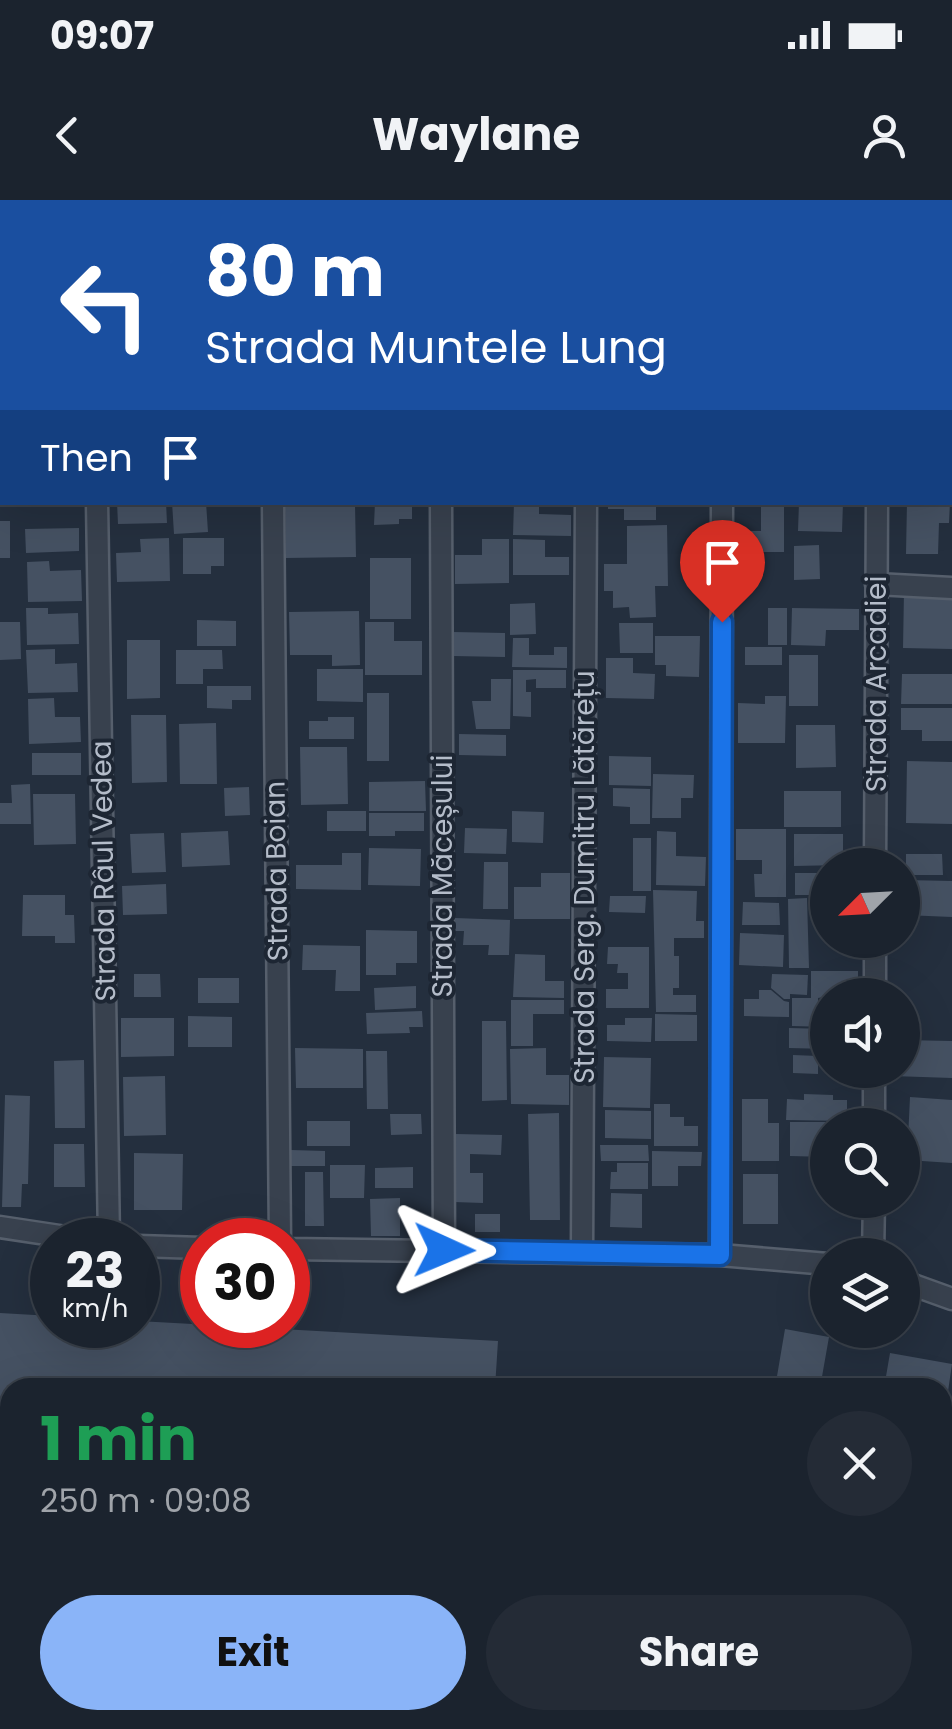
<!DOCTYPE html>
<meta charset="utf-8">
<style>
:root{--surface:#1b232e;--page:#242b36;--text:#f1f3f6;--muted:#a0a4aa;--line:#39404a;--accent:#8ab4f8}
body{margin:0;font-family:Poppins,sans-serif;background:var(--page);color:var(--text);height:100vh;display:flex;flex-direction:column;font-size:38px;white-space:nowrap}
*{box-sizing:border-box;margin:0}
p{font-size:32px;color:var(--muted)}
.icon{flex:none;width:55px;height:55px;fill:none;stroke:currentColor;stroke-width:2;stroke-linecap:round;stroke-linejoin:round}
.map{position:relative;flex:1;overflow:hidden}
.sheet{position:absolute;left:0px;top:1178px;width:952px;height:352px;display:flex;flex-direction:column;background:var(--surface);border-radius:30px 30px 0 0;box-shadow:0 10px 40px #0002,0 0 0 2px var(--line)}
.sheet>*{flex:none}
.banner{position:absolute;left:0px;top:0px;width:952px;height:305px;box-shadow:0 10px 40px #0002,0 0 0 2px var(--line);background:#1a4fa0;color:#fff;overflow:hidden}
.needle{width:65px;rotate:246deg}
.controls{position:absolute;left:810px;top:648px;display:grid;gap:20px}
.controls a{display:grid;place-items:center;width:110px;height:110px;border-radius:50%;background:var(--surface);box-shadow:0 10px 40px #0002,0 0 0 2px var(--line);font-size:50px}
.speed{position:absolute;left:30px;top:1018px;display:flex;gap:20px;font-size:50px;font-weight:700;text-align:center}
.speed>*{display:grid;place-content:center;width:130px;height:130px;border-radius:50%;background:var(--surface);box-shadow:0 10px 40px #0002,0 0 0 2px var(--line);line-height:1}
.speed small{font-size:25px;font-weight:400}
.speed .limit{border:15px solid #d22;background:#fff;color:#111}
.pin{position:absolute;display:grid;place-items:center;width:85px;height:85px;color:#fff;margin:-102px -42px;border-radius:50% 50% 50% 0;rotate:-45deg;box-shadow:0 0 10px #0007}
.pin .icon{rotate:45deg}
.me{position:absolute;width:110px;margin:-55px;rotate:91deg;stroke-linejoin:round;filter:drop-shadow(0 0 8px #0008)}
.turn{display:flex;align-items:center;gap:35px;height:210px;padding:0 40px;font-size:45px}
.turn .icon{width:130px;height:130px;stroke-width:2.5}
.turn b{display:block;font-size:70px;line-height:85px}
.then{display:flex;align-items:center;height:95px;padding:0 40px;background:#0003;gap:20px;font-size:38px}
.round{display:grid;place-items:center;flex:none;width:105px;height:105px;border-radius:52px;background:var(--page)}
.summary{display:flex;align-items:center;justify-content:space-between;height:170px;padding:0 40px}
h1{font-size:60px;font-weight:700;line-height:75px;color:#1e9e55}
.cta{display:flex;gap:20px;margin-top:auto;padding:20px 40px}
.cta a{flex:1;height:115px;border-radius:60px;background:var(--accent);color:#111;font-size:40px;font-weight:700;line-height:115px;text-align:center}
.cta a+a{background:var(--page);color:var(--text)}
.status{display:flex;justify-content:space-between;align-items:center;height:70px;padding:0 50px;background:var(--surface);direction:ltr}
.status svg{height:28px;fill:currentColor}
header{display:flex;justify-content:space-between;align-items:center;height:130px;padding:0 40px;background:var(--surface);font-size:45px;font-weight:700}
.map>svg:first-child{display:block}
.building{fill:#455162}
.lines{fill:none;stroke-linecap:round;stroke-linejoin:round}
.lane-casing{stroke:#565f6c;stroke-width:15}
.street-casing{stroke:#565f6c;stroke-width:25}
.lane{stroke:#38414e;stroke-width:10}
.street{stroke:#38414e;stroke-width:20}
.route-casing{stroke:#114b97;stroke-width:25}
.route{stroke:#1a73e8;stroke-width:18}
.labels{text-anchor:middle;stroke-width:8;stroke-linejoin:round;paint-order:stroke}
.street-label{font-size:28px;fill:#b4bcc9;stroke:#1d2633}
</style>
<div class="status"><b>09:07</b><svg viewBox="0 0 49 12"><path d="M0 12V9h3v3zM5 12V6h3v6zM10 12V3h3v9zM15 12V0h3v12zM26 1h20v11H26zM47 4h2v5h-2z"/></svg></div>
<header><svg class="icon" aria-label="back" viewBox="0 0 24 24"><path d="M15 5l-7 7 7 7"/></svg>Waylane<svg class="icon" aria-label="person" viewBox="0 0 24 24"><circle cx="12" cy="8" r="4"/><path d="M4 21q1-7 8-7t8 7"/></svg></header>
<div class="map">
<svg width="952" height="1529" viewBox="0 0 952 1529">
<rect width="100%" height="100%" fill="#242f3e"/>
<path class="building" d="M117,302H166L167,323L118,324Z
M172,302H206L208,332L174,334Z
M375,302H412V319H399V324L374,325Z
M514,302H539V314L571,315V336L513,335Z
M608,302H656V320H624V309H608Z
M799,302L843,303L842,332L798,331Z
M907,302H950L949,323H939L938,354H906Z
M355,304L356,357L286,358L285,305Z
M761,305H784V352H743L744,331H761Z
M0,321H10V358H0Z
M667,325L668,386H655L656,417L630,418L629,407L613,408V391H604V364H627V326Z
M79,328V351L26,353L25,329Z
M169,338L170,381L117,382L116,353L141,352L140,339Z
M183,338H224V366H211V374H183Z
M482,339H509V383L455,384V355H482Z
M513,339L545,340V357H569V375H513Z
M819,345L820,379L794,380V346Z
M370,358H411V419H370Z
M49,361L50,371L81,370L82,401L28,402L27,362Z
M904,391L952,392V449L903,448Z
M535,403L536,434L510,435V404Z
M26,408H48V414L78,413L79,444L27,445Z
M768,408H787V445H768Z
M792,408L859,409V430H826L825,446L791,445Z
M359,411L360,465L332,466V455H290L289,412Z
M197,420L236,421V446H197Z
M0,422H20L21,459L0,460Z
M365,422H394V441H422V475H365Z
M619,423H653V453H620Z
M453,432L505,433V457L453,456Z
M655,436H700L699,477L666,476V465H655Z
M513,438H529V455H554V447H567V468L512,467Z
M127,440H160V498L127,499Z
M745,447H782V465H745Z
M55,449V464L77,463L78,492L28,493L26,450Z
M176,450H222L223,469H203V484H176Z
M789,455H818V506H789Z
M606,458H633V473L655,474L654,499L606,498Z
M317,469H363V502L317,501Z
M513,470H566V488H536V479L526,480V492H531V517L513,516Z
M902,474H952V504H901Z
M491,479H511L510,529H476L472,501H491Z
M207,486H251V500H232V509L207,508Z
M367,493H389V561H367Z
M765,496H786L785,543H738V503L765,504Z
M54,498L55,517H80L81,542L29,544L28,499Z
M901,508H952V541H922V530H901Z
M131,515H166L167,582L132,583Z
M328,517H354V539H309V521H328Z
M216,523L217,584H180L179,524Z
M796,525H835L836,567L796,568Z
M459,534L506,535V556L459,555Z
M300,547H347L348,604L301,605Z
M32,553H81V575H32Z
M609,556L651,557V586L609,585Z
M907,561L952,562V624L906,623Z
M653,574L694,575L693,598H681V618H652Z
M425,581L426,611H369V582Z
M30,584L31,624H0V603H12L11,585Z
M249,587L250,615L225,616L224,588Z
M613,588L650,589V624H630V607L613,606Z
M784,591H841V627H784Z
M33,594H75L76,644L34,645Z
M327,611H366V631H327Z
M512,611L544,612L543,643L512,642Z
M369,613H424V631H395V636H369Z
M465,628L507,629L506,654L464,653Z
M736,629H786V697H755L754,674H762V660H736Z
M228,631L230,665L182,667L181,633Z
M657,631L676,632V656L706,657L705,686L656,685Z
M164,633L166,672L132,673L130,634Z
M794,634H843V665L794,666Z
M633,638H651V691H633Z
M369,648L421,649L420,686L368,685Z
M342,653H361V690L296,689V665H342Z
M906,654H942L943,675H906Z
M484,662H508V709H483Z
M541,673H570V719H514V687H541Z
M795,673H828V695H795Z
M905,680L952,681V717L904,715Z
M166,684L167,714L123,715L122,686Z
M653,690L697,691L696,721H704V738H674V756H679V788H673V795H696V812H656Z
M23,695H65V715H74L75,743H55V736H22Z
M610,696H646L645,713L609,712Z
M807,698L809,768H789L788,699Z
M743,702L779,703L780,725H742Z
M455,718L510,720L509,755H488L489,745H463L464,731H455Z
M366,730L417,731V763H396V775H366Z
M740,733L784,735L783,767L739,765Z
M303,745L360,746V791H335L336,770H302Z
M608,747H649V808H606V789H628V773H617L618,764H607Z
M515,754L545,755V781H564V798L513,797Z
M811,771H858V788H834V795L818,798V812H828V827L792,826V798H811Z
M134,774H160L161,797H134Z
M772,774L808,775L807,795L790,794V799H784L771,788Z
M198,778H239V803H198Z
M416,786V808L375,810L374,788Z
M759,790H771L784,801L789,802V817L744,816V799H759Z
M511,800H564V814H533V846H511Z
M422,811L423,827H409L410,833L367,834L366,813Z
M655,814L697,815V841H655Z
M188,816L232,817V847H188Z
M121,818H174V856L121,857Z
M625,818H652L651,842L607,841V825H625Z
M482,821H506L507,900L482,901Z
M789,828L828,829V849L789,848Z
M902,840L952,841V878L892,876L893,870H902Z
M295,848L363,849V888H296Z
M546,848V875H569V905L511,904L510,849Z
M366,851H387L388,909H367Z
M820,851H828V865H820Z
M793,855L818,856V874L793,873Z
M604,857L651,858L650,908L603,907Z
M84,860L85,928H55L54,861Z
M165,876L166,935L124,936L123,877Z
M804,894L833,895V900H847V921L786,920L787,899L804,900Z
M5,895L30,896L28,984H22L21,1007H2Z
M910,897L952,900V963L907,960Z
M742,899H768V923H779V961H742Z
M654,904H670V917H684V926H698V946H654Z
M605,910L651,911V939L605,938Z
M559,913L560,1020H530L528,914Z
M390,914H421L422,934L391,935Z
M307,921H350V946H307Z
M790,922H828V957L790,956Z
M456,934L502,935L501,955L470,954V973H483V1003L454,1002Z
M54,944H84L85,987H54Z
M600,945H648L649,961H601Z
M291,950L325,951V966H291Z
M652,951L702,952L701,966H678V986H652Z
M134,953L183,954L182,1010H134Z
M617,963H648V989H610L611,972H617Z
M330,965H365L364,998H330Z
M413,967V988H375V968Z
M305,972H323L324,1026H305Z
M743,974H778V1024H743Z
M611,993L642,994V1028L610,1027Z
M400,998V1036H371L370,999Z
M475,1014H500V1032H475Z
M0,1113L52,1116V1125H138V1121L498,1141L495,1188H10V1345L0,1344Z
M785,1129L829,1137L820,1188H775Z
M890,1153L952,1164L944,1219L942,1188H884Z
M0,1367L10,1368V1520H477L476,1529H0Z
M846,1520H901L900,1529H883Z"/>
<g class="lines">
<g class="lane-casing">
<path id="lane" d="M942,1471L952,1412
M933,1529L934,1520"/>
</g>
<g class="street-casing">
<path id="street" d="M92,0V2
M270,0V2
M439,0V2
M587,2V0
M723,2V0
M878,2V0
M97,302L109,1040
M273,302L280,1040
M441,302L444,1050
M876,384L952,388
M875,665L877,302
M875,795V740
M874,925V870
M0,1027L86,1040
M138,1046L202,1048
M288,1049L720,1055L828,1064
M582,1051L586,302
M720,1055L722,302
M873,1055L874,1000
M902,1081L952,1099"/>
</g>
<use href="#lane" class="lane"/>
<use href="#street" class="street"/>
</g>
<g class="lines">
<g class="route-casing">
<path id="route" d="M444,1050L720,1055L722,422"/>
</g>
<use href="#route" class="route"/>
</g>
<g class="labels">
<g class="street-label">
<text transform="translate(876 484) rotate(-90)" y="10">Strada Arcadiei</text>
<text transform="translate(103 671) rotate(-91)" y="10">Strada Râul Vedea</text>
<text transform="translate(276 671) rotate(-91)" y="10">Strada Boian</text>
<text transform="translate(442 676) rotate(-90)" y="10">Strada Măceșului</text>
<text transform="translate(584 677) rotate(-90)" y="10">Strada Serg. Dumitru Lătărețu</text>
</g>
</g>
</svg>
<div class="controls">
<a><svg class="needle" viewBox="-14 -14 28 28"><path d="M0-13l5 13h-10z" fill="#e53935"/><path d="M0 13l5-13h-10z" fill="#a0a4aa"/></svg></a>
<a><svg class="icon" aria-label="sound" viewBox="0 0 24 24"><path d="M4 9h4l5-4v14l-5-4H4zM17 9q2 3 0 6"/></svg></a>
<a><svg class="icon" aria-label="search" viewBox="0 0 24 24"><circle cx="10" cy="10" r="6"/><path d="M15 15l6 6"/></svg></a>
<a><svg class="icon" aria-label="layers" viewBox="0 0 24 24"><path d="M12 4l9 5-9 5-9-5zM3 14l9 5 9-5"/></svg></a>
</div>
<div class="speed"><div>23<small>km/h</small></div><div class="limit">30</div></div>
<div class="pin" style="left:722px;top:422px;background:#d93025"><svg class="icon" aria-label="arrive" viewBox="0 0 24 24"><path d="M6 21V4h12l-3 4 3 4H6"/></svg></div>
<svg class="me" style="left:444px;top:1050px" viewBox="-20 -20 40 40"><path d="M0-17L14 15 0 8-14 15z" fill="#1a73e8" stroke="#fff" stroke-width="4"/></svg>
<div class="banner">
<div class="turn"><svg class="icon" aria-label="left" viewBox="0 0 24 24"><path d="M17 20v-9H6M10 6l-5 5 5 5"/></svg><div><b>80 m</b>Strada Muntele Lung</div></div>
<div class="then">Then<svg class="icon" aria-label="arrive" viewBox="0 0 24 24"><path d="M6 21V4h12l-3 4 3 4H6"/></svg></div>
</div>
<section class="sheet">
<div class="summary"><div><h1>1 min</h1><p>250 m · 09:08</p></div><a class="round"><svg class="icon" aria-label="close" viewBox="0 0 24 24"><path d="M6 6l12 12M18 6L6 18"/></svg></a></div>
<div class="cta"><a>Exit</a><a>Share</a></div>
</section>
</div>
